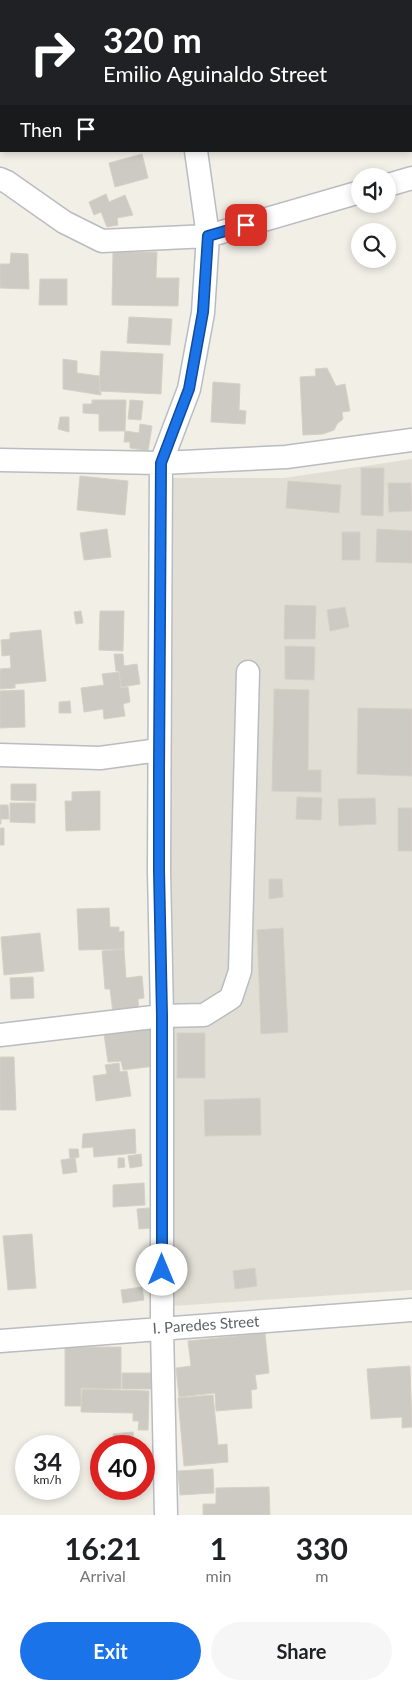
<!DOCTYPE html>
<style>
:root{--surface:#fff;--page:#f6f6f6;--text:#202124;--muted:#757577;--accent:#1a73e8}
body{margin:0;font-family:Lato,sans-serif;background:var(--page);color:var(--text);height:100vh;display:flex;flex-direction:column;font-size:19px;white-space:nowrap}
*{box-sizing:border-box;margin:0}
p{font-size:16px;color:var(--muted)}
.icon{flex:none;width:28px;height:28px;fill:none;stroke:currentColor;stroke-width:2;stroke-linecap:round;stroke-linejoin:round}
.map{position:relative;height:1515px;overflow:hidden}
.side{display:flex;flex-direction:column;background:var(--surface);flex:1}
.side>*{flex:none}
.banner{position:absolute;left:0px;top:0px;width:412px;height:152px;box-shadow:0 2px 8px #0003;background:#202124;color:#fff;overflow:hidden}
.fabs{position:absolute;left:351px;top:168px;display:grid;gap:10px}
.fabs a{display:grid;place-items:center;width:45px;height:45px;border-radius:50%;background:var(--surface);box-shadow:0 2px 8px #0003;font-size:25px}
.speed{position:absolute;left:15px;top:1435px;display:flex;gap:10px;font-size:25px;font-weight:700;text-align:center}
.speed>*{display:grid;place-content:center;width:65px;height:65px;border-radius:50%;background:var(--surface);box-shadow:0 2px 8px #0003;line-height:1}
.speed small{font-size:12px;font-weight:400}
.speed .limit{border:8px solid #d22;background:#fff;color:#111}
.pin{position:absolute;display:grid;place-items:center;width:42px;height:42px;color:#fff;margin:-21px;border-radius:10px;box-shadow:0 2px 8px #0006}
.me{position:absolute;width:55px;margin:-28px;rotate:0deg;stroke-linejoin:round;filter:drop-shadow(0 0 4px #0008)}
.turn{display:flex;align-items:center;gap:18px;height:105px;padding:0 20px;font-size:22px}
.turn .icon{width:65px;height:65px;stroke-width:2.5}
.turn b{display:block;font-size:35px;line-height:42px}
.then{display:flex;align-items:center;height:48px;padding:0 20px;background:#0003;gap:10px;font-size:19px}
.eta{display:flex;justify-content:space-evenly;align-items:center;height:85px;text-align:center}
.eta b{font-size:30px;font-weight:700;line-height:35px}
.primary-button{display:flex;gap:10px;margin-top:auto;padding:10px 20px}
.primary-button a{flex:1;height:58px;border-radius:30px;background:var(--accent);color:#fff;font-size:20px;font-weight:700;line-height:58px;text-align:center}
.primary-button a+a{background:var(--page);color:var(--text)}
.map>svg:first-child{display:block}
.education{fill:#e1ded5}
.building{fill:#cccac3;stroke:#d6d1c4}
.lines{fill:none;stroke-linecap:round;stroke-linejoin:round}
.minor-casing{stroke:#b9bcc1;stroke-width:25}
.minor{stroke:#fff;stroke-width:22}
.route-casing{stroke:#114b97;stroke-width:12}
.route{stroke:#1a73e8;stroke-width:9}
.labels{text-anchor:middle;stroke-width:5;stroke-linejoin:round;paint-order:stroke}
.street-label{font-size:15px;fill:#5e6268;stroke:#fff}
</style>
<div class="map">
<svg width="412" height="1515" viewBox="0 0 412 1515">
<rect width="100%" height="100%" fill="#f1efe6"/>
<path class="education" d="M412,459V1290L172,1306L166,478H284Z"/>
<path class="building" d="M50,0H98V1H50Z
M142,154L148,178L115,187L109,163Z
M106,194L109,202L125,195L133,215L117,218L118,225L107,227L101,212L94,215L89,202Z
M113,252H157L156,278H179L178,306L112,305Z
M11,253L28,254L29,289L0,288V264H10Z
M40,279H67V305H39Z
M129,317L172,319L170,345L127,343Z
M101,351L163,354L161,394L99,391Z
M63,359L77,361V373L99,376L101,395L63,389Z
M327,368L336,386L345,384L350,411L342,412L343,419L337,424L334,430L323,434L303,435L300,377L316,376L315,369Z
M213,382L240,384L239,410L246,411L245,424L211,422Z
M92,400H126L125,431H99V414L83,413V404H92Z
M130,400L143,401L141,420L128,419Z
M60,417H69V432L58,429Z
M140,424L152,426L148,451L130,448V442H124L125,431L139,433Z
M361,468H384L383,516L361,515Z
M80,476L128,481L125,515L77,510Z
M288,481L341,485L339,513L286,508Z
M388,483H411L412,511L389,512Z
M107,529L111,557L84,560L80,533Z
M377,529L412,531V563L376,562Z
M342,532H360V560H342Z
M285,605L316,606L315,639H284Z
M345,607L349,627L330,631L327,610Z
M81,611L83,623L76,624L74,612Z
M100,611H124L123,651L99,650Z
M41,630L46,681L15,684V688L0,689V669L11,668L10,655L2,656L1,640L10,639V633Z
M285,646L315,647L314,680L285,679Z
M114,654H123L124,666L137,664L140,684L121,687L119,671H116Z
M119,672L121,688L128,687L130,702L123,704L125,716L104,719L103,709L84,712L81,688L104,685L102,674Z
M274,689L309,690L308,770H321V792L272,791Z
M24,690L25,727L0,728V691Z
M70,701L71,713H59V702Z
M358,708L412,709V776L357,774Z
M11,784H36V801L11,800Z
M100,791V830L66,831L65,801H72V792Z
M297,797L322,798L321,820L296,819Z
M375,798L376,824L339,826L338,799Z
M10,803H35V823L10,822Z
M0,805H8L9,819H1V824H0Z
M398,808H412V851H398Z
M0,828H4V845H0Z
M269,879H282L283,897L269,899Z
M109,908L110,927H119V932L124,931V949L79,950L77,909Z
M283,928L288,1032L261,1034L257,930Z
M40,933L44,971L4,975L1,937Z
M124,949L126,978L142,976L144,998L138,999L139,1011L113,1013L110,989H105L102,951Z
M33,977L34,998L11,999L10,978Z
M150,1028L155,1066L123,1070L121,1061L108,1062L104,1034Z
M177,1033H205V1078H177Z
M0,1057H14L16,1110H0Z
M119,1063L120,1072L127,1071L131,1096L96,1101L93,1076L107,1074L105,1065Z
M260,1098L261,1135L205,1136L204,1100Z
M135,1129L136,1153L94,1157L93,1147L82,1148L83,1134Z
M69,1149H78L79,1157L70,1159Z
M141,1154L142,1166L130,1168L128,1156Z
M75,1158L77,1172L63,1174L61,1160Z
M118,1158H124L125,1167L118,1168Z
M144,1183L145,1205L113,1207V1185Z
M149,1208L151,1228L139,1229L137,1209Z
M32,1234L36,1288L8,1290L3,1236Z
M255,1268L257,1286L235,1289L233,1271Z
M142,1287L144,1300L123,1303L121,1290Z
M265,1333L269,1373L255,1375L257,1389L251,1390L252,1408L216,1411L215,1393L179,1397L176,1368L191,1366L188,1341Z
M65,1347H121V1389L81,1388V1406H65Z
M410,1366L412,1427L402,1428V1417L371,1419L367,1369Z
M122,1373H151V1389H122Z
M82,1389L149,1391L148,1430H138L139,1421H133V1413L81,1412Z
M213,1395L218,1445L227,1444L228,1462L184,1466L178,1398Z
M133,1432L134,1446H114L113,1434Z
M152,1453L155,1473L144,1475V1454Z
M213,1469L214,1493L180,1495L178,1471Z
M269,1487L270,1515H203V1504H216V1488Z"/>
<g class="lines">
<g class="minor-casing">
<path id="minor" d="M173,0V1
M0,179L7,182L64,222L102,241L208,236L360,192
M388,185L412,178
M0,460L161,463L286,457L412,440
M0,755L100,758L159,750
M0,1035L162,1016L204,1015L231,998L240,971L248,672
M0,1341L412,1310
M166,1515L162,1328V1016L159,870L161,463L189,389L203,313L208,236L196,151"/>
</g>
<use href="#minor" class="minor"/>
</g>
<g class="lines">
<g class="route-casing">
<path id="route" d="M162,1270V1016L159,870V770L161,463L189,389L203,312L208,236L246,225"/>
</g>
<use href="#route" class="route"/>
</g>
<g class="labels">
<g class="street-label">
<text transform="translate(206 1325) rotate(-4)" y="5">I. Paredes Street</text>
</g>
</g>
</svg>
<div class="fabs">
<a><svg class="icon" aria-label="sound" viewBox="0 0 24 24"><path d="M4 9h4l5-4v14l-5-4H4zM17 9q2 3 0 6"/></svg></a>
<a><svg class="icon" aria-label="search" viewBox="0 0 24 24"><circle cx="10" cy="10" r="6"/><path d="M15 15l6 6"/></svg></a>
</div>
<div class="speed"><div>34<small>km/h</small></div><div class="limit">40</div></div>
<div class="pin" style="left:246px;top:225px;background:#d93025"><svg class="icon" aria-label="arrive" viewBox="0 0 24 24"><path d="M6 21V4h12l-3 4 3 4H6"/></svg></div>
<svg class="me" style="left:162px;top:1270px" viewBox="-20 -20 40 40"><circle r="19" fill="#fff"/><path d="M0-13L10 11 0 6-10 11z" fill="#1a73e8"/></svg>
<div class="banner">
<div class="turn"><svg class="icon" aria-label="right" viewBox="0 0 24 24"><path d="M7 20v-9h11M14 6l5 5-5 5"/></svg><div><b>320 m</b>Emilio Aguinaldo Street</div></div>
<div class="then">Then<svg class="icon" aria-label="arrive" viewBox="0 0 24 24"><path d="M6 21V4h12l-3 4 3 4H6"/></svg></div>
</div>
</div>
<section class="side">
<div class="eta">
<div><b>16:21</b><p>Arrival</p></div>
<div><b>1</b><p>min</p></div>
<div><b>330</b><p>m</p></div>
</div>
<div class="primary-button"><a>Exit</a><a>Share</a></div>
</section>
